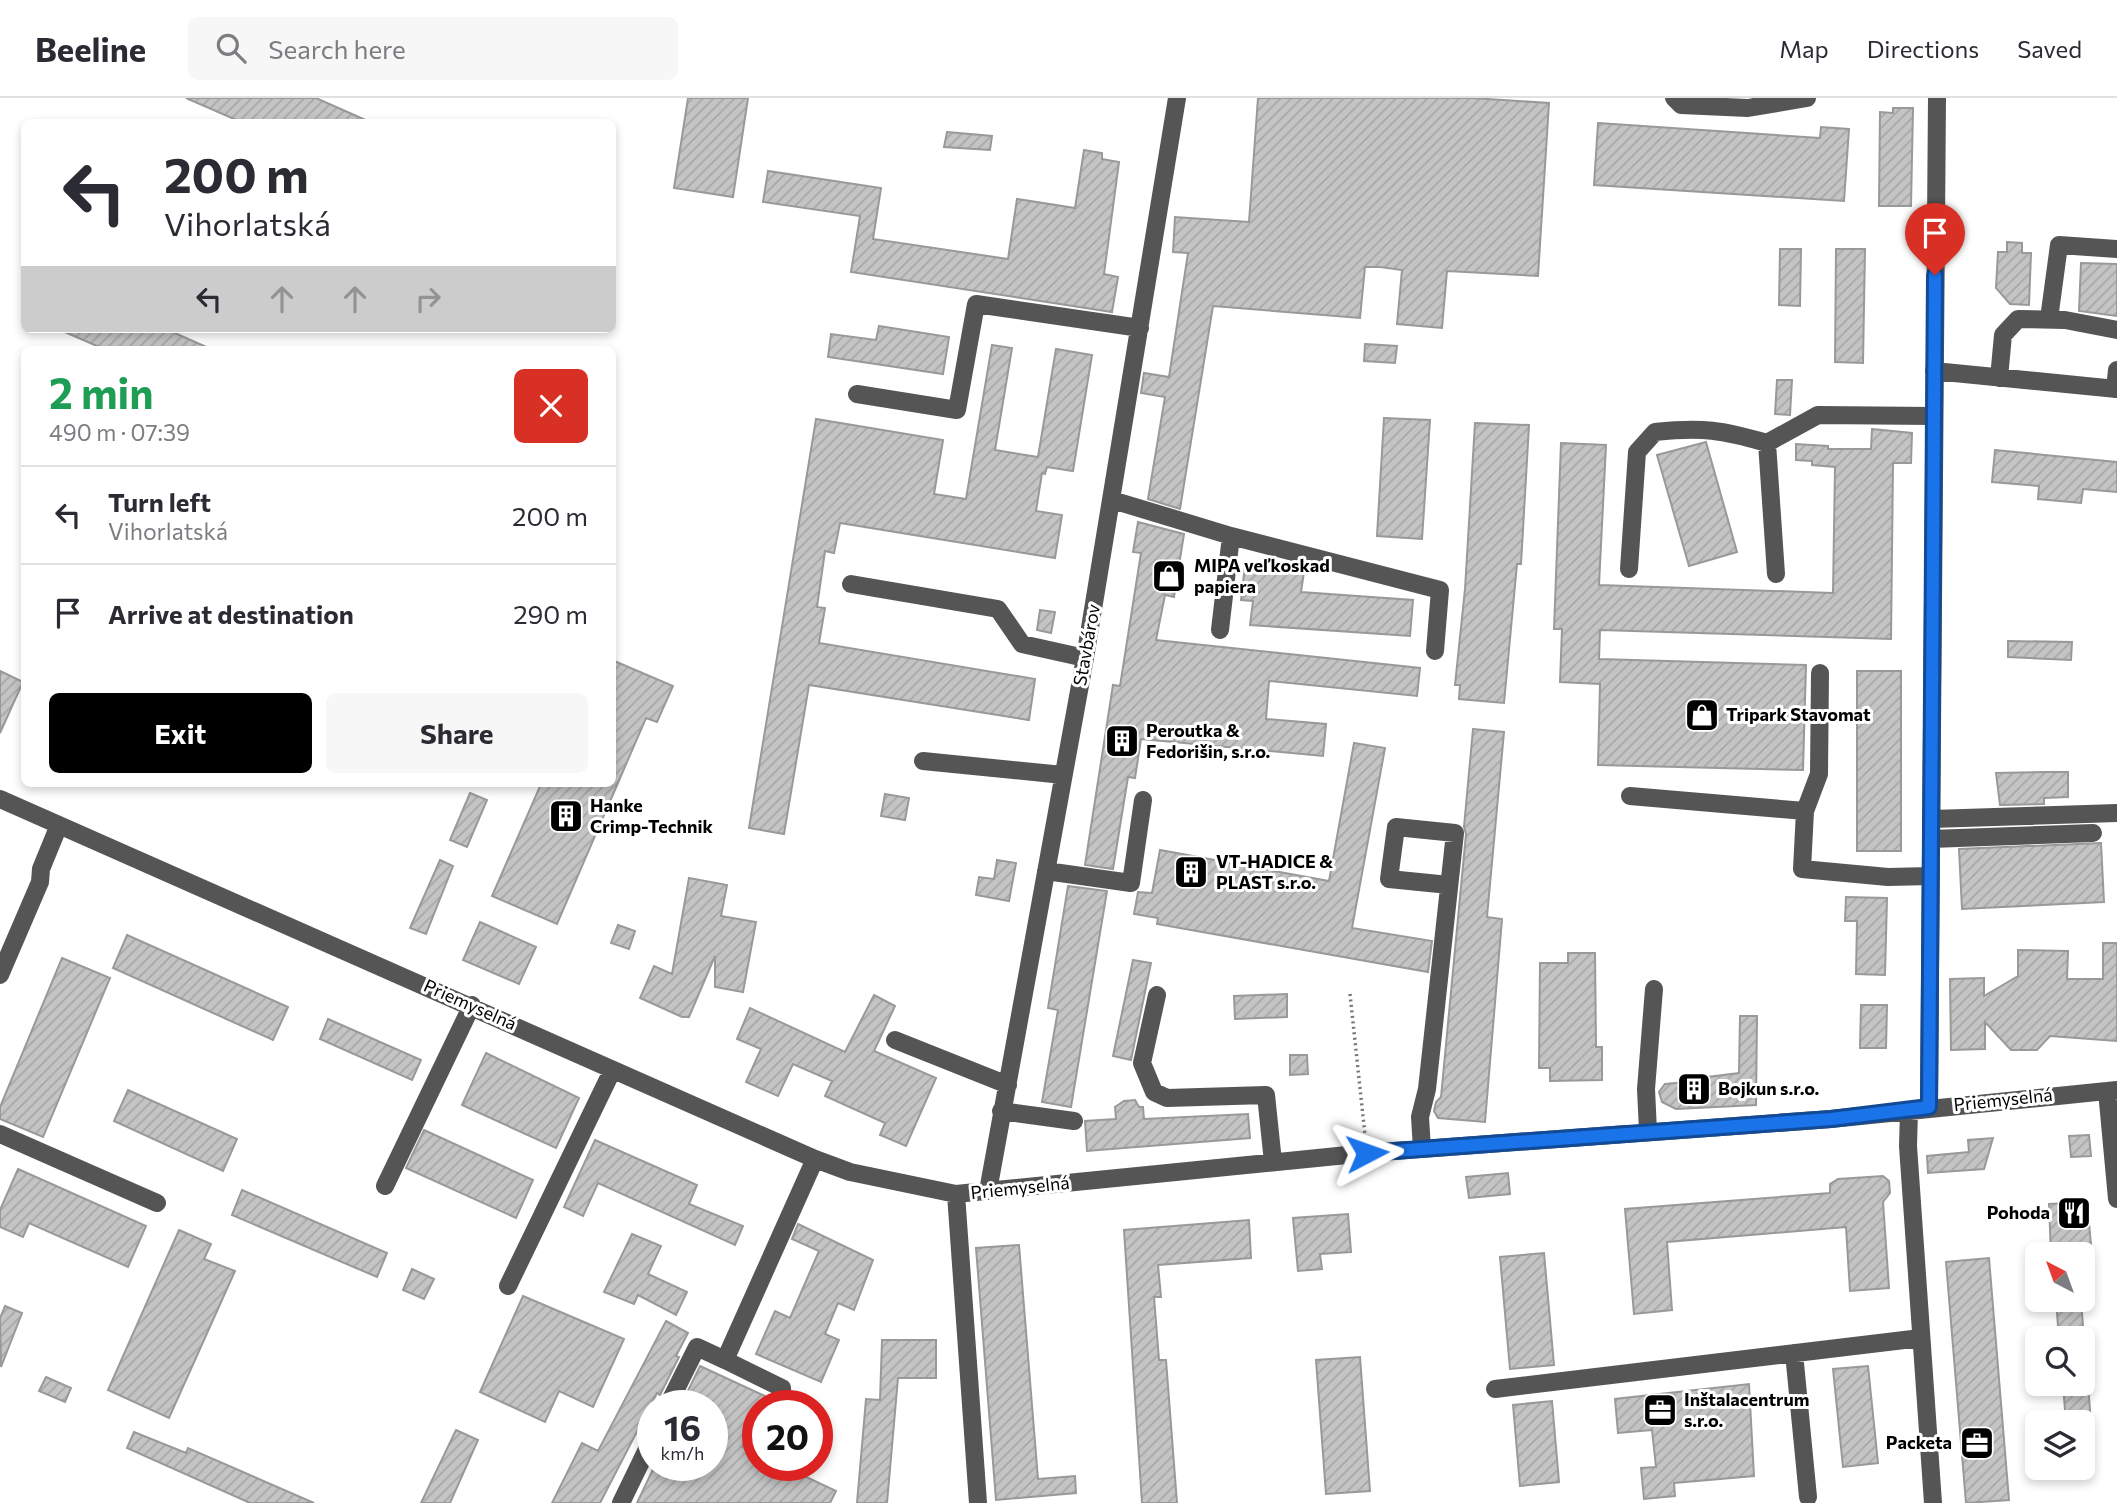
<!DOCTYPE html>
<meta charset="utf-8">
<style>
:root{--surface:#fff;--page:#f7f7f7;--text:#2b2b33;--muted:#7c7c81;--line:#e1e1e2;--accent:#000}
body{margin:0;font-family:Commissioner,sans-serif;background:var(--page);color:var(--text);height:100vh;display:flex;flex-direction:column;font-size:26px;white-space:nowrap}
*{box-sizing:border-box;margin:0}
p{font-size:23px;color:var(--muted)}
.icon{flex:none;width:38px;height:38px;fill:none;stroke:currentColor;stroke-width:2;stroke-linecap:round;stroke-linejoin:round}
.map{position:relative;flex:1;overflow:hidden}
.sheet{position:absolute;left:21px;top:248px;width:595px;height:441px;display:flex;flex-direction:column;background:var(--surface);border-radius:10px;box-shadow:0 4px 10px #0003}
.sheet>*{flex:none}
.top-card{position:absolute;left:21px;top:21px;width:595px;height:214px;border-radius:10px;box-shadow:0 4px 10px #0003;background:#fff;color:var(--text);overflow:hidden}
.needle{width:46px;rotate:319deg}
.tools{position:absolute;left:2025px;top:1144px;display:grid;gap:14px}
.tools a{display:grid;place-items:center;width:70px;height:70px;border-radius:10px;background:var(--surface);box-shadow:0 4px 10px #0003;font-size:35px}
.speed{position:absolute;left:637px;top:1292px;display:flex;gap:14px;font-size:35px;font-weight:700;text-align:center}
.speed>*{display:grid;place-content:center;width:91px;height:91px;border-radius:50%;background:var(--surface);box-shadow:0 4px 10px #0003;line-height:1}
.speed small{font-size:18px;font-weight:400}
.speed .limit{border:10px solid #d22;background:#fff;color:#111}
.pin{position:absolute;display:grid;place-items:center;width:60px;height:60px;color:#fff;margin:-72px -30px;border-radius:50% 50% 50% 0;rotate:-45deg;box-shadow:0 0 7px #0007}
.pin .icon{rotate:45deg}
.me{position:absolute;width:77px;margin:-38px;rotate:86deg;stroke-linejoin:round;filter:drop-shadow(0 0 5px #0008)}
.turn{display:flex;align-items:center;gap:24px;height:147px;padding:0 28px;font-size:32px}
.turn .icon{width:91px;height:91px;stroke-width:2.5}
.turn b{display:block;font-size:49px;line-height:60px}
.lanes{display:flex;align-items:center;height:66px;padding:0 28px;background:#0003;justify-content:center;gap:35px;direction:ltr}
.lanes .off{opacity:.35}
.round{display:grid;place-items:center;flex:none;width:74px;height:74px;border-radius:10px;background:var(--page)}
.overview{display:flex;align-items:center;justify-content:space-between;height:119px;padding:0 28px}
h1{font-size:42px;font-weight:700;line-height:52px;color:#1e9e55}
.action{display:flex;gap:14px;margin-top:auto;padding:14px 28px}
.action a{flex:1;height:80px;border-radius:10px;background:var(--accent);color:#fff;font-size:28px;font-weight:700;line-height:80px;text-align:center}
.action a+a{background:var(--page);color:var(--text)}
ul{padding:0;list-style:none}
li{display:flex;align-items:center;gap:21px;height:98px;padding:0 28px;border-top:2px solid var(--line)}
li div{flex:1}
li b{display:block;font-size:26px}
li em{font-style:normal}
header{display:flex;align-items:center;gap:42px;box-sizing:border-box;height:98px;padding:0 35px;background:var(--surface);border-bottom:2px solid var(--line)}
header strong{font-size:33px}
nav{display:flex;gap:38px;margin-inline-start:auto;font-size:24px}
.search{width:490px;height:63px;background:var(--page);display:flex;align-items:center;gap:18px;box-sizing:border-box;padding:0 24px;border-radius:10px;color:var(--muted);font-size:26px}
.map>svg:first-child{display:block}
.building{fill:url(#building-hatch);stroke:#999;stroke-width:2}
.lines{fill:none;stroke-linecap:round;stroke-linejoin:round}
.path{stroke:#777;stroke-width:3.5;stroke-dasharray:2 3.5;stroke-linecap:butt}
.minor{stroke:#555;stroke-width:18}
.route-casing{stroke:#114b97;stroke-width:18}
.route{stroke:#1a73e8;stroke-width:12}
.labels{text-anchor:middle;stroke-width:6;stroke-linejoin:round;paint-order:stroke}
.poi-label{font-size:18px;font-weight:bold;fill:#000;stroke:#fff;text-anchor:start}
.street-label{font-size:18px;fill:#000;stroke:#fff}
</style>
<header>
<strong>Beeline</strong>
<div class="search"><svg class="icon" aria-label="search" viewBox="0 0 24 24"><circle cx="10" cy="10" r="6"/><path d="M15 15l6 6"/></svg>Search here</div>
<nav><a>Map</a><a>Directions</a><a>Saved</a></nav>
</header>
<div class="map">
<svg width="2117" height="1405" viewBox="0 0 2117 1405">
<defs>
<pattern id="building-hatch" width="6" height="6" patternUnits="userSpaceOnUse" patternTransform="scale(1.75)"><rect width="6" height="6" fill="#c4c4c4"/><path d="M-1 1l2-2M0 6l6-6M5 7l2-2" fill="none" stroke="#a7a7a7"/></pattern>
</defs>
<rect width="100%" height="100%" fill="#fff"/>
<path class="building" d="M186,0H316L370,24H241Z
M688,0H748L733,99L674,90Z
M1258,0H1472L1549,5L1538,178L1447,173L1442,230L1397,226L1402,172L1380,169H1365L1360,220L1213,208L1180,411L1148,401L1165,299L1141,295L1144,275L1169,279L1188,155L1173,154L1175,119L1249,124Z
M1893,10H1913L1911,108H1879L1880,14L1893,15Z
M1598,25L1820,40L1821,29L1849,31L1844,103L1594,87Z
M947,34L992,38L990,52L944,49Z
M1084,52L1102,55V61L1119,64L1104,176L1118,179L1112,214L851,174L860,118L763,104L768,73L881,90L873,141L1008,161L1017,101L1075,110Z
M2007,144L2022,145V155H2031L2029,207L2010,206L1996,190L1998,154H2007Z
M1780,151H1801L1800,208L1779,207Z
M1836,151H1865L1863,265L1835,264Z
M2081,165L2117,166V218L2079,213Z
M879,228L949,239L943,276L828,259L831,236L876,242Z
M58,231H166L213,252H106Z
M1365,246L1397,248L1395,265L1364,263Z
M992,247L1012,250L995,352L1038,359L1056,251L1092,257L1073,373L1047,369L1045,376L1042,375L1036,413L1062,417L1055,460L840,425L834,455L825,453L817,509L825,510L819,545L1035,581L1029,622L809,587L784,736L749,730L816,321L943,342L934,396L966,401Z
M1777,282H1792L1790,317L1775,316Z
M1384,320L1430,322L1422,441L1377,438Z
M1475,325L1529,327L1521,466H1517L1504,605L1459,601L1460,587H1455L1465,491Z
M1872,331L1912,335L1911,365H1893L1891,541L1600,532L1599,561L1806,567L1803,672L1598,667L1600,586L1560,584L1562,531H1554L1561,345L1606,347L1599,487L1833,495L1835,369L1812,367V363L1796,362V346L1828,348V351H1871Z
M1706,344L1737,454L1689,468L1657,357Z
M1995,352L2117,364V394L2083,391L2081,405L2038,401L2039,388L1992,384Z
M1138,424L1184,436L1174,499L1165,497L1156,542L1420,570L1417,598L1269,583L1266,621L1326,626L1323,658L1141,641L1135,680L1128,679L1113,771L1085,767L1113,587L1120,588L1141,455L1133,454Z
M1245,467L1304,474L1301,494L1413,502L1410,538L1250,527L1253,503L1241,502Z
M1040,512L1055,514L1051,535L1037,532Z
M2008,543L2072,544L2071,562L2008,559Z
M612,562L673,588L657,624L646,620L557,826L492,798L541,686H612Z
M0,573L23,584L0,635Z
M1857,573H1901V753H1857Z
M1473,631L1504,634L1487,819L1502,821L1485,1024L1438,1020L1434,1013L1436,1004L1441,999L1466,736L1464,729Z
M1354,645L1385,650L1352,830L1432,843L1428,874L1157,826L1158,820L1134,816L1138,794L1152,795L1160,752L1329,783Z
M2044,674H2068V699L2044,700V706L2000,707L1996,675Z
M470,695L487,702L467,749L450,742Z
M885,696L909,700L905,722L881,718Z
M2101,745L2104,804L1962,811L1959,751Z
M440,762L453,768L426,836L410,830Z
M997,762L1016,765L1009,803L976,797L979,779L994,781Z
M689,780L727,787L721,818L756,824L743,894L715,889V858L689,919H682L640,900L654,868L672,876Z
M1068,788L1107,793L1071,1009L1042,1004L1058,912L1048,910Z
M1846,799L1887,800L1885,877L1856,876L1857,823H1845Z
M480,824L536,849L519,886L463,862Z
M618,827L635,833L629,851L611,845Z
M127,837L288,909L273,942L113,870Z
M2103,845H2117V943L2050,938L2037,952H2011L1985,924V951L1951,952L1950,881L1984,880V898L2018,878V852L2068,853L2067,881H2103Z
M1568,855H1595L1596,949H1602V982L1550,983V970H1539L1540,865H1568Z
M62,860L110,880L43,1039L0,1021V1009Z
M1133,862L1151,865L1131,962L1113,958Z
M1287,896V919L1235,921L1234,898Z
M874,897L895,908L874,953L936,980L906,1048L880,1037L885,1025L825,998L832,983L793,966L778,998L746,984L761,951L737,941L750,910L845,954Z
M1861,907H1887L1886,950H1860Z
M1740,918H1757L1756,1007L1676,1011L1662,1004L1659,994L1665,986L1708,982V979L1739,975Z
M328,921L421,962L412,982L320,941Z
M486,955L579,1000L556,1050L462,1007Z
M1290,957H1307L1308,976L1290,977Z
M128,992L237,1041L223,1073L114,1023Z
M1135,1002L1139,1009H1143L1144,1021L1248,1016L1250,1040L1087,1053L1085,1023L1116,1021L1115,1009L1124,1003Z
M424,1032L533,1082L516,1120L406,1070Z
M2089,1037L2091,1058L2071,1059L2069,1038Z
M1993,1040L1984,1071L1928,1075L1927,1058L1969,1054L1968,1042Z
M595,1042L697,1087L689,1106L743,1128L735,1147L598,1085L583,1118L564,1109Z
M18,1071L146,1128L128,1169L29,1125L23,1139L0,1129V1112Z
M1508,1075L1510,1096L1469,1100L1466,1079Z
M1883,1078L1889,1083L1890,1095L1883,1104L1889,1190L1850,1193L1846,1129L1667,1144L1672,1212L1634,1216L1625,1111L1830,1095V1086L1838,1081Z
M242,1092L387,1155L377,1179L232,1117Z
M2087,1104L2092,1157H2051L2049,1106Z
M1348,1116L1351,1154L1320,1156L1322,1171L1298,1173L1293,1120Z
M1249,1122L1251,1160L1158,1167L1161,1199H1154L1159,1262H1166L1177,1405H1142L1124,1132Z
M798,1126L873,1162L854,1212L838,1205L825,1236L839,1242L821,1284L756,1256L775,1213L790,1220L819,1153L792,1141Z
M179,1132L211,1146L204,1161L235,1173L169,1320L108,1292Z
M632,1136L661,1148L648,1176L687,1194L676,1217L638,1197L634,1206L604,1194Z
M1019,1147L1038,1381L1075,1378L1076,1395L996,1402L976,1150Z
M1544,1155L1554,1267L1510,1271L1500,1159Z
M1989,1160L2009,1402L1966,1405L1946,1164Z
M412,1171L434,1181L424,1201L403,1192Z
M523,1198L624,1241L593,1309L559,1293L545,1324L480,1294Z
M2056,1202H2081L2084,1241H2059Z
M5,1208L22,1215L1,1269L0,1220Z
M666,1223L688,1235L676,1258L679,1259L660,1297L657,1295L600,1405H552L582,1345L598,1353Z
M882,1242H936V1280H898L887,1405H857L866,1301L880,1302Z
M1360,1259L1370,1393L1326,1396L1316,1262Z
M700,1268L765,1298L761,1307H758V1315L742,1349L758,1356V1367H781L836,1393L830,1405H637L655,1367H712V1307H681Z
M1868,1268L1878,1365L1843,1369L1833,1271Z
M46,1279L71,1290L65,1304L39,1293Z
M1749,1286L1754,1378L1674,1385L1675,1398L1644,1401L1641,1370L1656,1369L1652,1332L1618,1335L1615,1301Z
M2063,1286H2088L2091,1325H2066Z
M1552,1303L1559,1384L1520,1388L1513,1307Z
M456,1332L478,1342L450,1405H421Z
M134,1334L186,1355L188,1350L314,1405H250L127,1350Z"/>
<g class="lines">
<path class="path" d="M1350,896L1365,1037"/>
<path class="minor" d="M1674,0L1681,7L1748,10L1807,0
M2049,221L2059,147L2117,151
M1934,273L2117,291
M1999,280L2003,237L2018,221L2065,222L2117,232
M2115,291L2117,272
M857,296L957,312L976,206L1140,230
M1767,345L1776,476
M1112,402L1231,438L1440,492L1435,553
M1629,471L1637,354L1655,334C1703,329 1722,332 1767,345L1818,317L1934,318
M851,486L998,511L1022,546L1085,560
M1220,532L1231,438
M923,663L1063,677
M1630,698L1805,713L1802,771L1888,779L1931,778
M0,701L815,1061L850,1074L956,1096L1367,1055L1831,1021L2117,992
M1805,713L1819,676L1820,575
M1932,721L2117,715
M1931,741L2093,735
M1046,773L1131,785L1143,702
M0,877L40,784L41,771L59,727
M1157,897L1142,965L1154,994L1167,1000L1266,997L1273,1064
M895,942L1008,987
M2107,993L2117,1101
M1929,1009L1937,0
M1001,1013L1074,1023
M1909,1013L1908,1048L1933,1405
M1648,1033L1646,991L1654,891
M0,1036L157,1105
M1422,1051L1420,1019L1427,991L1455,735L1396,729L1389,781L1449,787
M385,1088L472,907
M988,1093L1085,560L1177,0
M956,1096L978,1405
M508,1188L612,973
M1794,1255L1808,1399
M725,1262L782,1290L783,1307
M1495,1291L1921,1240
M668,1307L697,1249L725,1262L815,1061
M621,1405L653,1339"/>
</g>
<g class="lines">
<g class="route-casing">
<path id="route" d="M1367,1055L1831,1021L1929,1009L1935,177"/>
</g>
<use href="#route" class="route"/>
</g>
<defs>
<g id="shop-square" transform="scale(1.75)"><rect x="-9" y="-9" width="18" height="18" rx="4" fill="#000" stroke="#fff"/><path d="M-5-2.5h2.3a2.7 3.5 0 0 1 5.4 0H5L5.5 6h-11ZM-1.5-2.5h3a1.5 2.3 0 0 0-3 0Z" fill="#fff"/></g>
<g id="building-square" transform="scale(1.75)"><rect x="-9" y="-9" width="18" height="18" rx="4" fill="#000" stroke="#fff"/><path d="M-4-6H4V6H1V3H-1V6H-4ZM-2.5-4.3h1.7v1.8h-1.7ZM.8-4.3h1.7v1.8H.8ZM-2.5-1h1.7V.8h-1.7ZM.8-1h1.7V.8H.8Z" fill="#fff"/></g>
<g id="restaurant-square" transform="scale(1.75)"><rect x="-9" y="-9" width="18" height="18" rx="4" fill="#000" stroke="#fff"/><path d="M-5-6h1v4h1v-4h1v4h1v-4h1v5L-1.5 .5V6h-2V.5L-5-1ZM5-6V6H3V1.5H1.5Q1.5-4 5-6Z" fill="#fff"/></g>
<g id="office-square" transform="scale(1.75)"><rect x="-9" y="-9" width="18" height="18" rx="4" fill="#000" stroke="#fff"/><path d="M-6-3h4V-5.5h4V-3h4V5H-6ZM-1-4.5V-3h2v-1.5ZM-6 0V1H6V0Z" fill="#fff"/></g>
</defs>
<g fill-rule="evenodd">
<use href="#shop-square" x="1169" y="478"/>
<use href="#shop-square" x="1702" y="617"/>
<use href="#building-square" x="1122" y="643"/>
<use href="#building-square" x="566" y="718"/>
<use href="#building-square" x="1191" y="774"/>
<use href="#building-square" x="1694" y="991"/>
<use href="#restaurant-square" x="2074" y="1115"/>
<use href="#office-square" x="1660" y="1312"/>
<use href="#office-square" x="1977" y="1345"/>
</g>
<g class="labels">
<g class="poi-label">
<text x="1194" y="474">MIPA veľkoskad<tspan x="1194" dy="21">papiera</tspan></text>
<text x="1726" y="623">Tripark Stavomat</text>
<text x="1146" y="639">Peroutka &amp;<tspan x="1146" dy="21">Fedorišin, s.r.o.</tspan></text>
<text x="590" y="714">Hanke<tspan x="590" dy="21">Crimp-Technik</tspan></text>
<text x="1216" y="770">VT-HADICE &amp;<tspan x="1216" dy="21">PLAST s.r.o.</tspan></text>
<text x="1718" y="997">Bojkun s.r.o.</text>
<text x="2050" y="1121" text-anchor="end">Pohoda</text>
<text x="1684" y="1308">Inštalacentrum<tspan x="1684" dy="21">s.r.o.</tspan></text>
<text x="1952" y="1351" text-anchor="end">Packeta</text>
</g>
<g class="street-label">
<text transform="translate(1087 547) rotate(-80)" y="6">Stavbárov</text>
<text transform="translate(470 907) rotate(24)" y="6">Priemyselná</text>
<text transform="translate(2003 1002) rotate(-6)" y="6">Priemyselná</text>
<text transform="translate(1020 1090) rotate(-6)" y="6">Priemyselná</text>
</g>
</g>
</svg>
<div class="tools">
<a><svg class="needle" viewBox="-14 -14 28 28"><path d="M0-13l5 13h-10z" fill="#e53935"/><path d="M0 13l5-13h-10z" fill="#7c7c81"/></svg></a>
<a><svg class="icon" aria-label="search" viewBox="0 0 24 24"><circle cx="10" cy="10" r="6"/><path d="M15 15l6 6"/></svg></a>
<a><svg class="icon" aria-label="layers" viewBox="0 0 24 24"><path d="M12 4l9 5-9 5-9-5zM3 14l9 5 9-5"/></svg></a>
</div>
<div class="speed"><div>16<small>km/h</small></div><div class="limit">20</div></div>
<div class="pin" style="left:1935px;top:177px;background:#d93025"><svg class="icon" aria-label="arrive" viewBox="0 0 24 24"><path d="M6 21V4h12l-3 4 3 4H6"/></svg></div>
<svg class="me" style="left:1367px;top:1055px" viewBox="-20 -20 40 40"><path d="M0-17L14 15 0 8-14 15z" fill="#1a73e8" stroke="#fff" stroke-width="4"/></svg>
<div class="top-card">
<div class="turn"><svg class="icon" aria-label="left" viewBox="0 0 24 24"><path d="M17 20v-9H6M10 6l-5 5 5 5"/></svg><div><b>200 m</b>Vihorlatská</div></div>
<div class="lanes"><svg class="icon" aria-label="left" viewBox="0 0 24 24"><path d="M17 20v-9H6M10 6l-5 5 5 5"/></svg><svg class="icon off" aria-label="ahead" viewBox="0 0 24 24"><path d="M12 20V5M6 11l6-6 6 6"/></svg><svg class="icon off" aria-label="ahead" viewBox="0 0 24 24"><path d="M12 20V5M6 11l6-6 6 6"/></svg><svg class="icon off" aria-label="right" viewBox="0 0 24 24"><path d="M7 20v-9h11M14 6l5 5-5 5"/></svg></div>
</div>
<section class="sheet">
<div class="overview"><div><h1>2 min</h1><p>490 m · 07:39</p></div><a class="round" style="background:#d93025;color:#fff"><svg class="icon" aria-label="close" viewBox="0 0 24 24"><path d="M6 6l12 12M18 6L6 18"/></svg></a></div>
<ul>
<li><svg class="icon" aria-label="left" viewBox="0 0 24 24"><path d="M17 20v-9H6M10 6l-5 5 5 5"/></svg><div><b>Turn left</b><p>Vihorlatská</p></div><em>200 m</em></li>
<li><svg class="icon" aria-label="arrive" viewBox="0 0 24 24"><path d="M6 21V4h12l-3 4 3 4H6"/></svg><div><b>Arrive at destination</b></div><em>290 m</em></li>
</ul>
<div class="action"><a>Exit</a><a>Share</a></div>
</section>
</div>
